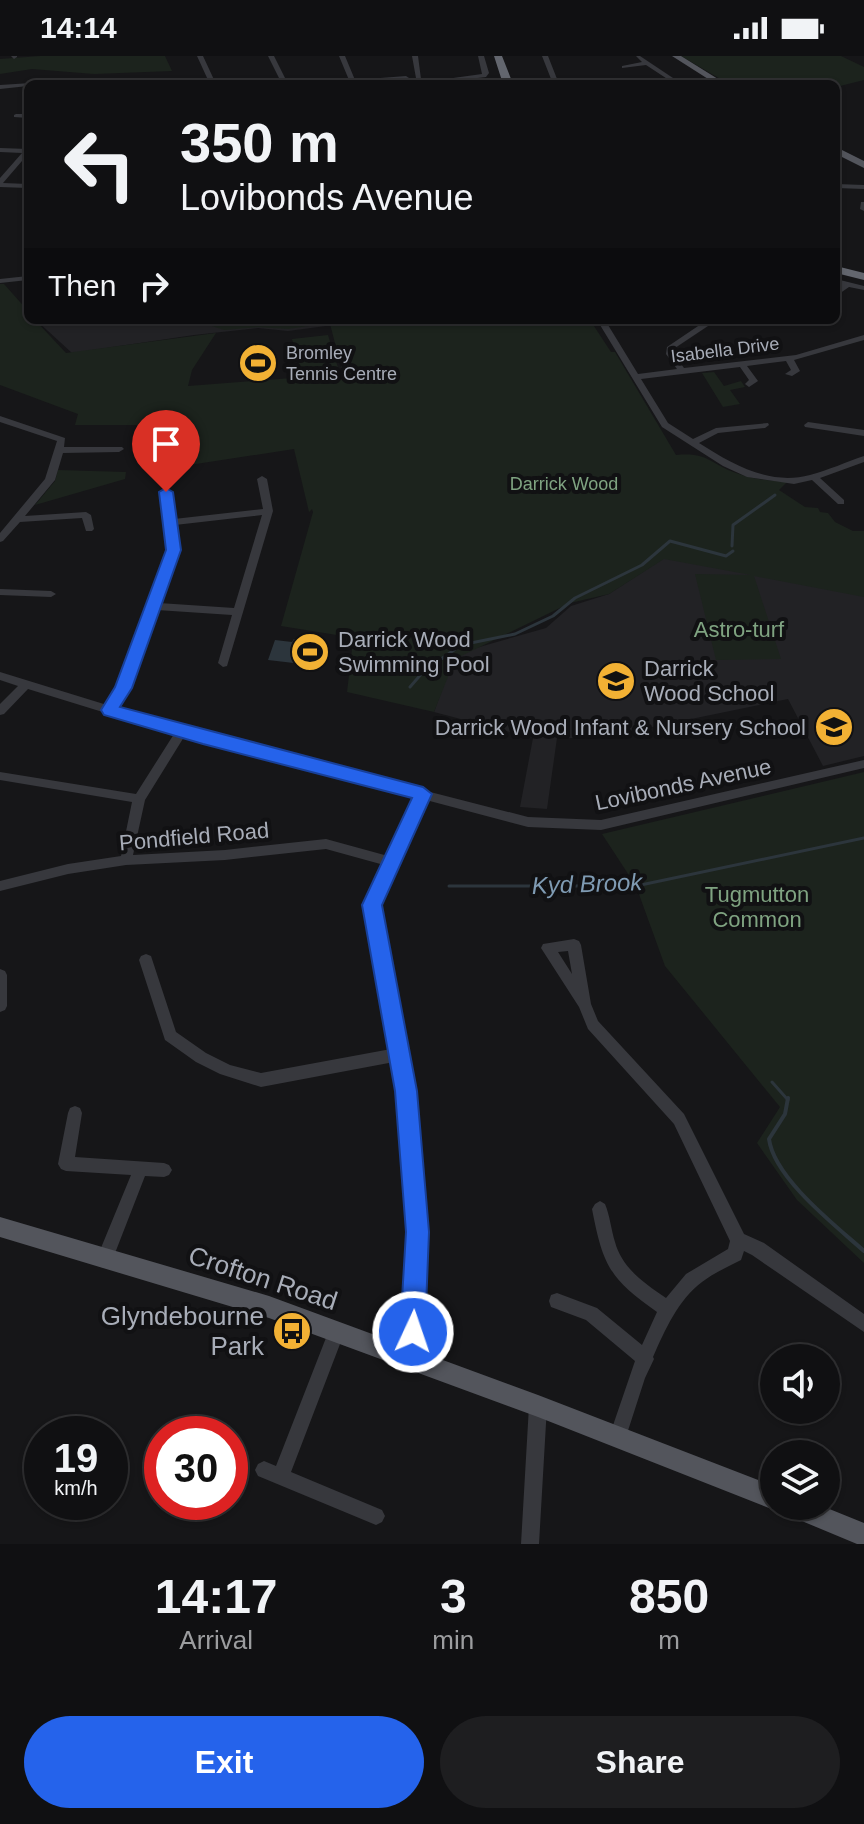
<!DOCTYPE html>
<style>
:root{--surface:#101012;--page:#1e1e20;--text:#f1f3f6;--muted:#9c9d9f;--line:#303032;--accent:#2563eb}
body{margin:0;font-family:Arial,sans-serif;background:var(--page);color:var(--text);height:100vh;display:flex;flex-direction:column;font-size:30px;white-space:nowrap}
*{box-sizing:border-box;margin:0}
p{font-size:26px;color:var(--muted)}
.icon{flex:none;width:44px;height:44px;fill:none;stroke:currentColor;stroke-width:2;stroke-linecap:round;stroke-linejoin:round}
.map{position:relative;height:1488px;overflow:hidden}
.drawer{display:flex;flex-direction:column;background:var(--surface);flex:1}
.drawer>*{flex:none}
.hud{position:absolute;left:24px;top:24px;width:816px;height:244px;border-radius:12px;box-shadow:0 2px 6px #0004,0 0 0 2px var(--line);background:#101012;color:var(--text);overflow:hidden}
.controls{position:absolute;left:760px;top:1288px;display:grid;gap:16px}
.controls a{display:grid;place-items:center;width:80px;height:80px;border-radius:50%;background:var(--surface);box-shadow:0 2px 6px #0004,0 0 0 2px var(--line);font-size:40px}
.speed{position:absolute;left:24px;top:1360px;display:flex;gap:16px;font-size:40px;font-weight:700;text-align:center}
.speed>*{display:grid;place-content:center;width:104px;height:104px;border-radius:50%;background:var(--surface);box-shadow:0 2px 6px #0004,0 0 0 2px var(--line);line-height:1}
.speed small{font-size:20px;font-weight:400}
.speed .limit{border:12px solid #d22;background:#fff;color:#111}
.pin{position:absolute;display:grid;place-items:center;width:68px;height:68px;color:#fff;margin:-82px -34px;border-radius:50% 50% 50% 0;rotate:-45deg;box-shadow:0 0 8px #0007}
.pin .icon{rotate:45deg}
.me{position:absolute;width:88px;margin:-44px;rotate:3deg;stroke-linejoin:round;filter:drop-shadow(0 0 6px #0008)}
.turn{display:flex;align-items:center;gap:28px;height:168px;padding:0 24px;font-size:36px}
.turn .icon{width:104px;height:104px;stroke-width:2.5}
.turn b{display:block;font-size:56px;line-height:68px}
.then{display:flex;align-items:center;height:76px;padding:0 24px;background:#0003;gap:16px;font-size:30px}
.eta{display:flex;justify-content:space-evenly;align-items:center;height:136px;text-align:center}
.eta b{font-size:48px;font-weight:800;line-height:56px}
.primary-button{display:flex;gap:16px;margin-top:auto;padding:16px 24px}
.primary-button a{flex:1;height:92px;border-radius:48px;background:var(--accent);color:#fff;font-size:32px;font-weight:800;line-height:92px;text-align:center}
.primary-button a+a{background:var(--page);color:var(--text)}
.status{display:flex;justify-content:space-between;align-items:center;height:56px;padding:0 40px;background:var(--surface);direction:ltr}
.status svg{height:22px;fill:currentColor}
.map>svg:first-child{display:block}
.built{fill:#222225}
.green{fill:#1c231d}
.water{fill:#2c353c}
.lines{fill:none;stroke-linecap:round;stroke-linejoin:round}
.stream-far1{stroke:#2c353c;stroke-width:3}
.stream{stroke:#2c353c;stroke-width:4}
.minor{fill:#37383d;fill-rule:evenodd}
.major{fill:#53555c;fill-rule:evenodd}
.highway{fill:#63666e;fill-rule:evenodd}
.route{fill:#2563eb;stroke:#184099;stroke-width:2}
.labels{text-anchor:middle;stroke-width:8;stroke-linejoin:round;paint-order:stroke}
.far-street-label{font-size:18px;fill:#a8adb8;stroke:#111113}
.far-poi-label{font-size:18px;fill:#a8adb8;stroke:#111113;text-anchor:start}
.far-park-label{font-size:18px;fill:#7fa381;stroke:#111113}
.park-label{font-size:22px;fill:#7fa381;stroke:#111113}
.poi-label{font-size:22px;fill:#a8adb8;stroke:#111113;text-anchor:start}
.street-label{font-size:22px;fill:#a8adb8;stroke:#111113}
.water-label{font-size:24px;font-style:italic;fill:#7f9bb3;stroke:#111113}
.near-street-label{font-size:26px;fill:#a8adb8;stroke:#111113}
.near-poi-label{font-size:26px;fill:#a8adb8;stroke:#111113;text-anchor:end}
</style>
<div class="status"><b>14:14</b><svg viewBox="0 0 49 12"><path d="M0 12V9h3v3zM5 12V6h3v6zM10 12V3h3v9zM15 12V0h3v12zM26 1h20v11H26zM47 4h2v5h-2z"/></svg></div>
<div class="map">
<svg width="864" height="1488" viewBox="0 0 864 1488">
<rect width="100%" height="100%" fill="#161618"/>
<path class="built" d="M36,264H324L326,270L288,275L258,272L194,279L72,297Z
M669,499L864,540V700L823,710L788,643L599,682H557L547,753L520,751L533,682L434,656L455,598L546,572L571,550L609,538Z"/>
<path class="green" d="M40,0H165L172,15L94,18L32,13L0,18V3Z
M681,0H841L864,11V24L836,31V28H729Z
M0,228H4L28,255V264H35L66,297L216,277L192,314L188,330L343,318L329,264H590L611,296H615L676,399C709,396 708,407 736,417C752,423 769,425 787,426L779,434L805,451L818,452L820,456L828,457L835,466L853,475H864V541L754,520L781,603L716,604L695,518L751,519L664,503L609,538L570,547L455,603L434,656L347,636L353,585L349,581L281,570L313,456L312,453L309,456L294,393L157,414V369H75L78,358L0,329Z
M194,264H321L322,268L288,273L258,271L224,274Z
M328,279L339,315L302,319L292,283Z
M714,316L724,330L741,325L745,331L730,334L740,348L723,351L702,317Z
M58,414L126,416L125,423L35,449L55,425Z
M864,716V1207L797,1144L757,1087L780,1051L665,910L636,830L602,778Z"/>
<path class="water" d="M294,583L319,585L311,609L268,604L275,584L292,586Z"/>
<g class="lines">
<path class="stream-far1" d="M732,490L733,469L775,439
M410,631L423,616L461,589L515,578L553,560L575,542L642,509L670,485L726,500L733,495
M449,830H636L864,782
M772,1026L788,1044"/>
<path class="stream" d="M788,1042L785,1058L769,1083C774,1122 836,1170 864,1195"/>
<path class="minor" d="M11,0H17V1L14,3Z
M197,0H203L216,28H181L208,24Z
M268,0H274L288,28H282Z
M339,0H345L355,24L406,20L409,22L351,28H324L349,24Z
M412,0H418L421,23L416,22Z
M478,0H484L489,17L486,21L428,28L417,27L482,18Z
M542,0H548L559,28H553Z
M636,0H640L682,28H675L646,9L622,12V10L642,6Z
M564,26H596L599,28H561Z
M31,27L32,28H28V30L0,33V29Z
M16,58H28V62L14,61V59Z
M0,92L28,93V98L3,127L28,128V132L0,131V122L22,97L0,96Z
M836,128L864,129V133L836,132Z
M861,146H864V155L860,153Z
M836,180L840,182L841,191H836Z
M28,220V224L0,227V223Z
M836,223L864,230V234L849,231L836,240V234L842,229L836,227Z
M597,264H605L638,318L677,313L666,298L667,291L707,264H717L675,292L674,298L684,312L796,299L864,279V284L794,304L800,315L792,320L785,318L791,314L786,305L747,310L758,325L749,331L745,328L749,324L740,311L641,323L668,367L693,383L716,372L768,367L769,369L765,372L718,377L699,387C732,408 769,430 810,419C829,414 846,406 864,400V406L820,422L844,444V448H838L812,424L794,428L747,421L723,410L662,371Z
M0,360L65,382L64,391H122L124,393L119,396L63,397L55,424L25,460L86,456L91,459L94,473L92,475H86L82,462L20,466L3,485L0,486V477L45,423L57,385L0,366Z
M808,366L864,374V380L805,371L804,369Z
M262,420L267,423L273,455L227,610L223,611L218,607L232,559L157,554L129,632L117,652L181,672L528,761L601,764L864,704V712L601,774L528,771L426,744L378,849L413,1035L425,1176L421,1276L414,1307L408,1309L402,1307L400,1301L405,1276L409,1176L399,1035L394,1006L261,1031L220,1018L196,1006L165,984L139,904L141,900L146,898L151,900L176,976L206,997L230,1009L261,1017L391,993L366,849L384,809L326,793L225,804L126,809L68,818L0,835V825L68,808L121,800L132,746L0,724V716L136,738L174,678L28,633L4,658L0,659V648L18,630L0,624V616L107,649L118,632L168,494L161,436L166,433L171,436L174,463L263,453L257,423ZM262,459L234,552L159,547L178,494L175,469ZM184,681L415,741L388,800L326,783L225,794L133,799L145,744Z
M0,533L51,535L56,538L51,541L0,539Z
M574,883L579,885L581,889L591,948L598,965L684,1058L744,1178L764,1187L864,1258V1276L752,1199L744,1195L741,1204C727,1211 714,1217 702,1226C678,1244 665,1274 653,1301L654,1303L645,1322L624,1387L618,1390L612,1387L609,1381L635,1305L586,1264L551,1251L549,1245L551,1239L557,1237L597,1252L642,1289L657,1256C610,1223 603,1210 592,1153L595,1148L600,1145L605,1148C610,1160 611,1173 615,1186C622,1212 644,1227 666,1242L686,1218L728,1193L730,1185L674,1068L588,973L579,951L541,892L543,888ZM568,895L572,918L558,896Z
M0,913L5,915L7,919V950L5,954L0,956Z
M75,1050L80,1052L82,1057L75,1101L164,1107L169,1109L172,1114L169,1119L164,1121L145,1120L110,1210L104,1212L98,1210L96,1204L131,1119L66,1115L61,1113L58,1108L68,1057L70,1052Z
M337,1267L343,1269L345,1275L291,1416L382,1454L385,1460L382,1466L376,1469L258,1420L255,1414L258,1408L264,1405L276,1410L331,1269Z
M538,1341L544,1344L547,1350L539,1488H521L529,1350L532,1344Z"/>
<path class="major" d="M672,0H681L726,28H716Z
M836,91L864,105V112L836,98Z
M0,1161L269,1240L538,1339L774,1430V1450H822L864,1467V1488H857L785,1458L781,1451L774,1454L538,1361L269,1262L0,1181Z"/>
<path class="highway" d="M494,0H502L513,28H503Z
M836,210L864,217V224L836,217Z"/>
</g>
<path class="route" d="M166,432L173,436L181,494L132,632L120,651L423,731L432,738L382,849L417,1035L429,1176L425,1276L421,1284L413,1288L404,1284L400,1276L406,1176L395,1035L362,849L412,742L203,688L104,659L101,654L115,631L166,494L159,436Z"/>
<defs>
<g id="stadium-disc" transform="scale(2)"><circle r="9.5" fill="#f2b134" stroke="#111113"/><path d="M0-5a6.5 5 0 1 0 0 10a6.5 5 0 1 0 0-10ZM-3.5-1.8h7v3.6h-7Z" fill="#111"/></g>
<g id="school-disc" transform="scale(2)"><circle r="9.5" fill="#f2b134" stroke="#111113"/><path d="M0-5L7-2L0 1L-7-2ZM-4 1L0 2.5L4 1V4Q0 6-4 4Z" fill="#111"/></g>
<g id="bus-disc" transform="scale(2)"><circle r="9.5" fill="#f2b134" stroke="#111113"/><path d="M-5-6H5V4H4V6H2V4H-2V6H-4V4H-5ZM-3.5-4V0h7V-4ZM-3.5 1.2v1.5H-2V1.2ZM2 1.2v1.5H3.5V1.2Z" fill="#111"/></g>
</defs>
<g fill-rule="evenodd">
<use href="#stadium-disc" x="258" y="307"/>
<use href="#stadium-disc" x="310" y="596"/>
<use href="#school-disc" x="616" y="625"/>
<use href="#school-disc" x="834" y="671"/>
<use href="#bus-disc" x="292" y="1275"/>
</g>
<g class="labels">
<g class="far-street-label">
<text transform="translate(725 294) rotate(-7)" y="6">Isabella Drive</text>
</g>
<g class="far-poi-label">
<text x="286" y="303">Bromley<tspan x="286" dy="21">Tennis Centre</tspan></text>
</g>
<g class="far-park-label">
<text x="564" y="434">Darrick Wood</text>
</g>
<g class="park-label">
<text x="739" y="581">Astro-turf</text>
<text x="757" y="846">Tugmutton<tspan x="757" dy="25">Common</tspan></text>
</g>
<g class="poi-label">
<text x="338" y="591">Darrick Wood<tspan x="338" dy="25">Swimming Pool</tspan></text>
<text x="644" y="620">Darrick<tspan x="644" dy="25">Wood School</tspan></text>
<text x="806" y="679" text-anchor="end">Darrick Wood Infant &amp; Nursery School</text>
</g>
<g class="street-label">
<text transform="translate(683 728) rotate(-12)" y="8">Lovibonds Avenue</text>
<text transform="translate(194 780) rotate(-5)" y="8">Pondfield Road</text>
</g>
<g class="water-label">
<text transform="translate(587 828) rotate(-2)" y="8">Kyd Brook</text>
</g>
<g class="near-street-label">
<text transform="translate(263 1222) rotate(18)" y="9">Crofton Road</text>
</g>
<g class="near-poi-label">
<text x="264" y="1269">Glyndebourne<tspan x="264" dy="30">Park</tspan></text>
</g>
</g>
</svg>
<div class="controls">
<a><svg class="icon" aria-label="sound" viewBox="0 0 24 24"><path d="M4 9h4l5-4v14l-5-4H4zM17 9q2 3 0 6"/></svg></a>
<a><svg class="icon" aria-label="layers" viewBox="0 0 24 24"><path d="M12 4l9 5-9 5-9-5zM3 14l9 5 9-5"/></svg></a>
</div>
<div class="speed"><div>19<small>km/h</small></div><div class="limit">30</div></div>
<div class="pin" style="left:166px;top:436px;background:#d93025"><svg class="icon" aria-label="arrive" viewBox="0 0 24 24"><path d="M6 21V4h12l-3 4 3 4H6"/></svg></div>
<svg class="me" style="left:413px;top:1276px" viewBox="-20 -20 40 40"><circle r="17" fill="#2563eb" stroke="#fff" stroke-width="3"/><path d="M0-11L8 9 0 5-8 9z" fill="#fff"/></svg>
<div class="hud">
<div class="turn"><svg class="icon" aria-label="left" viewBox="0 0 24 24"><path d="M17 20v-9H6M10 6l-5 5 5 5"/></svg><div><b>350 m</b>Lovibonds Avenue</div></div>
<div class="then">Then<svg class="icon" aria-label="right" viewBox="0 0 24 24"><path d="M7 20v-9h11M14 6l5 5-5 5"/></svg></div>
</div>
</div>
<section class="drawer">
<div class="eta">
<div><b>14:17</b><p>Arrival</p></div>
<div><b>3</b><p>min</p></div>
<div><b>850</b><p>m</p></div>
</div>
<div class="primary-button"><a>Exit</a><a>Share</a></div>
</section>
